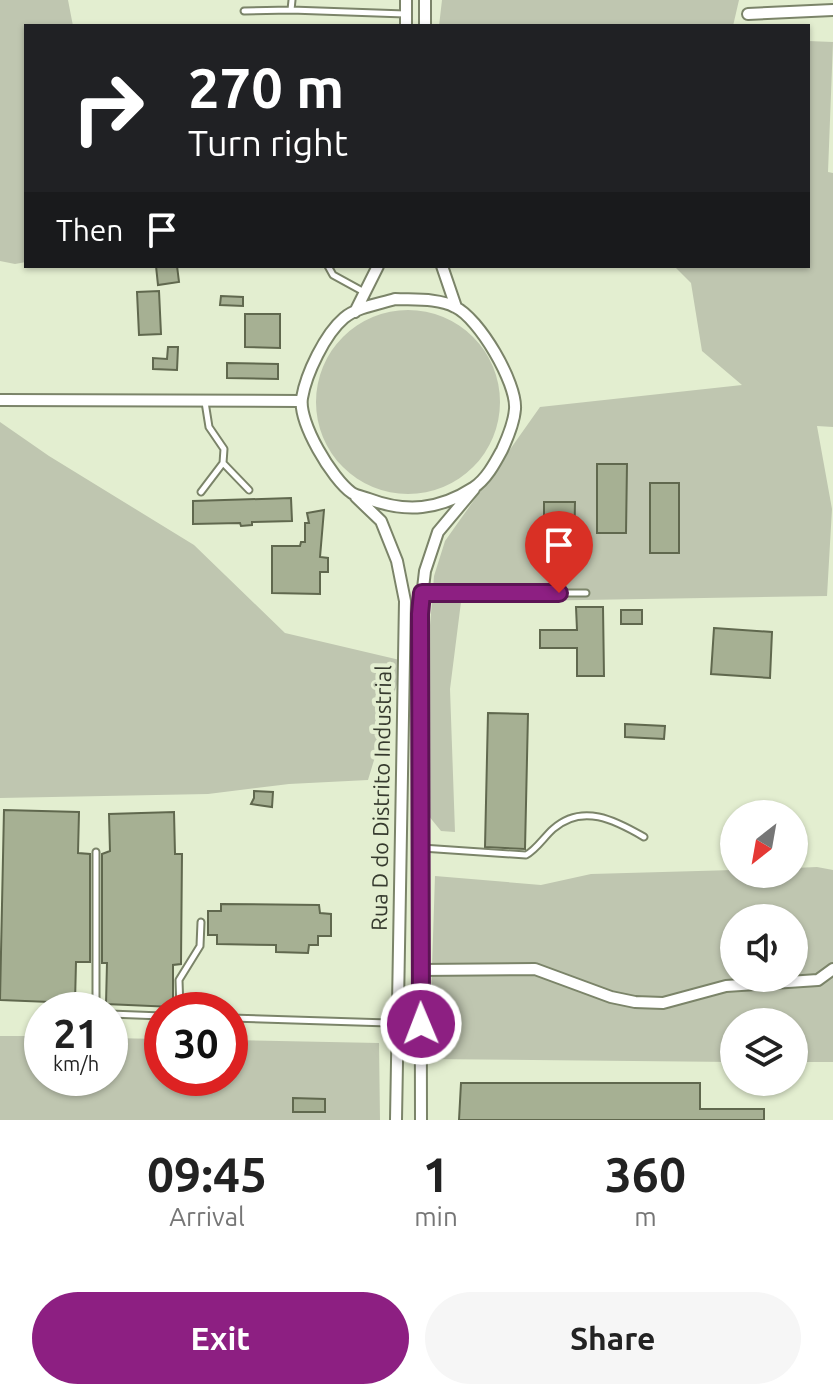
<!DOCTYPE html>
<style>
:root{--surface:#fff;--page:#f6f6f6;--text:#222;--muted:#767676;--accent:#8d1f82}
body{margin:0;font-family:Ubuntu,sans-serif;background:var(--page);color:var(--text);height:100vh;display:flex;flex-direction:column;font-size:30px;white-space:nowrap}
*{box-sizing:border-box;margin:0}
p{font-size:26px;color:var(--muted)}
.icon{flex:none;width:44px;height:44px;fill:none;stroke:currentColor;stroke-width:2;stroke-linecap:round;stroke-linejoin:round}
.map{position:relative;height:1120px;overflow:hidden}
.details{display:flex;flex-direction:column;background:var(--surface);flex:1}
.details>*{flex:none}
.banner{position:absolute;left:24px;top:24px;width:786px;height:244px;border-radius:0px;box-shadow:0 2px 6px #0004;background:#202124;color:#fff;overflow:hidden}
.needle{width:52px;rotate:211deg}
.buttons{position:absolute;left:720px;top:800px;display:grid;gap:16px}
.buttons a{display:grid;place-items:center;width:88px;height:88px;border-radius:50%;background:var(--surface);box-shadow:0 2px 6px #0004;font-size:40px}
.speed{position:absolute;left:24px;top:992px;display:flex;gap:16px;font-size:40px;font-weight:700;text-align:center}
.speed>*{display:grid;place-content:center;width:104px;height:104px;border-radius:50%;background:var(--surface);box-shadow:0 2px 6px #0004;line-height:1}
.speed small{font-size:20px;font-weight:400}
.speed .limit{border:12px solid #d22;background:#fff;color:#111}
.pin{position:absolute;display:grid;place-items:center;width:68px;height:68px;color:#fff;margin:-82px -34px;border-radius:50% 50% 50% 0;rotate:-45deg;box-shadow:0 0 8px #0007}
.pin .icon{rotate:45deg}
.me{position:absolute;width:88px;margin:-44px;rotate:359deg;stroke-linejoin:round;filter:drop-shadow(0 0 6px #0008)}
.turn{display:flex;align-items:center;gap:28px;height:168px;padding:0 32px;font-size:36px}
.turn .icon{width:104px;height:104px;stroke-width:2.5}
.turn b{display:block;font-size:56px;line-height:68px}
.then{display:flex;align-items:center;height:76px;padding:0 32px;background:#0003;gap:16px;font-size:30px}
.eta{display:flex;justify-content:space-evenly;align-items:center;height:136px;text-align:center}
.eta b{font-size:48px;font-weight:600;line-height:56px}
.action{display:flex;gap:16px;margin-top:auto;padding:16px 32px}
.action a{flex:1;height:92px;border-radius:48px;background:var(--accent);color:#fff;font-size:32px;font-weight:600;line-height:92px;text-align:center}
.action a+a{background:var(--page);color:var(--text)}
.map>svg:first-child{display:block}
.green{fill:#bfc6b0;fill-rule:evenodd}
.building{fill:#a6b093;stroke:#60684e;stroke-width:2}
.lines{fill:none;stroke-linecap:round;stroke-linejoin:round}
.service-casing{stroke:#7b8469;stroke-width:9}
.minor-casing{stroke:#7b8469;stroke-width:14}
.service{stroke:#fff;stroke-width:5}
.minor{stroke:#fff;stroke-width:10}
.route-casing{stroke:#5c1454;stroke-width:20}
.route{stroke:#8d1f82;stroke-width:14}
.labels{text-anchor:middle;stroke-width:8;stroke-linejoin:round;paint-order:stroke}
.street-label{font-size:22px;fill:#363a2e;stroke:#e3eed0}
</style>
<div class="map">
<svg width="833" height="1120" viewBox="0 0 833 1120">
<rect width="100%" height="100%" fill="#e3eed0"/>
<path class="green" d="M0,0H68L73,26H26V262L15,264L0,261Z
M442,0H739L733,26H439Z
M808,41L833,42L828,172L833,173V427L817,426L832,509L827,596L461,602L450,689L455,832L441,831L428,815L430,625L434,576L445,541L540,407L742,385L702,351L691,283L674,266H808Z
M316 402a92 92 0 1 1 184 0a92 92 0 1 1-184 0Z
M0,422L49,456L194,545L285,633L404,661L368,780L289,784L208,794L0,798Z
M817,867L833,870V1062H794V1022H734V1062L429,1059L435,876L541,885L591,874L734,870V874H794V868ZM734,918H794V978H734Z
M0,1036H42V1078H110V1038L162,1039V1078H230V1040L379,1043L380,1120H0Z"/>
<path class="building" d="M156,266H177L179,282L158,285Z
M159,291L161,334L139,335L137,292Z
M221,296L243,297V306L220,305Z
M245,314H280V348L245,347Z
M168,347H178L177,370L153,369V358L167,359Z
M227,363L278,364V379L227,378Z
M597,464H627L626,533H597Z
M650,483H679V553H650Z
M291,498L292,521L252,522V525L241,526L240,523L193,524V501Z
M544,502H575L574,553H544Z
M324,510L320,557L328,558V572H320V594L272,593V546H300L301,542H305V523H309L307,513Z
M576,607H603L604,676H577V648H540V630H577Z
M621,610H642V624H621Z
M714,628L772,632L770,678L711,674Z
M488,713L528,714L525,849L485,847Z
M625,724L665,726L664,739L625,737Z
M254,791L273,792L272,807L251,804L254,798Z
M4,810L79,812L78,853L90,854V962H76L75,1003L0,1000Z
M174,812L175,854H182L181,964L173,965V1007L106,1004L107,963H102V854L110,851L109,814Z
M221,904L319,905L320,913L331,914V936H318V945H309L308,953L276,952V945L217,944V935H208V911H221Z
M461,1083H700V1109H764V1120H459Z
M293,1098L325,1099V1112H293Z"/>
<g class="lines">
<g class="service-casing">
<path id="service" d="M292,0L291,10L405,14
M244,11L291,10
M328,266L333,275L364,292
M223,463L249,490
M201,492L223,463L224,449L209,427L205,402
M423,593H586
M422,848L526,855C536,850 544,837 553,829C582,803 615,820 644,837
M96,1010V852
M180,1010L179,980L200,946L201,922
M110,1014L162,1016
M230,1018L420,1024"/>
</g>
<g class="minor-casing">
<path id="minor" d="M748,14L833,10
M406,26V0
M425,26V0
M442,266L456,307
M395,299C414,300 438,298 455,307C479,318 517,383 515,409C514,423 508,437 502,450C495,463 486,480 473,488C439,510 406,513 369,499C364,497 357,496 352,493C332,479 298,422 302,398C306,374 325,334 344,318C357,307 379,304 395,299Z
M355,312L378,266
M0,400L301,401
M356,497L381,521L397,561L405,601L396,1120
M420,970L535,969L611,997L635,1002L663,1003L726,986L818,980L833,969
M421,1120L420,614L425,571L438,532L474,489"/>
</g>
<use href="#service" class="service"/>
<use href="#minor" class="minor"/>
</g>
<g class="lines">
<g class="route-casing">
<path id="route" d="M421,1024L420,614L422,593H559"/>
</g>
<use href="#route" class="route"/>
</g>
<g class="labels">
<g class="street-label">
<text transform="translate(381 798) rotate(-89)" y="8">Rua D do Distrito Industrial</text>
</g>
</g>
</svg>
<div class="buttons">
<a><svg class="needle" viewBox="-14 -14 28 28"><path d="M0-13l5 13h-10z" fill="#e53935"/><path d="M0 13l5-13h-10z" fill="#767676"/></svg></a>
<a><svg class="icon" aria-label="sound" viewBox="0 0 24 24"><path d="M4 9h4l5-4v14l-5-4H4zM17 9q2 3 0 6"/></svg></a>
<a><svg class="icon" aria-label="layers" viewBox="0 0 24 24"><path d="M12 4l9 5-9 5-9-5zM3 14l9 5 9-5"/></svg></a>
</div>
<div class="speed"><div>21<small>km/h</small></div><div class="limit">30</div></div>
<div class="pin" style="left:559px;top:593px;background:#d93025"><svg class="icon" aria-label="arrive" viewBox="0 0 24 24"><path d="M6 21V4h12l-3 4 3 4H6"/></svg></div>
<svg class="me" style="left:421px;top:1024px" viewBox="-20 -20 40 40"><circle r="17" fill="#8d1f82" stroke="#fff" stroke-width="3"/><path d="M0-11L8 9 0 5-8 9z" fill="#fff"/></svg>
<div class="banner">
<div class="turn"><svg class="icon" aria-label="right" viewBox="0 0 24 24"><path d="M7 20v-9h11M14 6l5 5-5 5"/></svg><div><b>270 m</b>Turn right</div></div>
<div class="then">Then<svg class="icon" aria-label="arrive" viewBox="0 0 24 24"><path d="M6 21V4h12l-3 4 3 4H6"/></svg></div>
</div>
</div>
<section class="details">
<div class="eta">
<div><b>09:45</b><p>Arrival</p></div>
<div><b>1</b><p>min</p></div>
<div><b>360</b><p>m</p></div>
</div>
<div class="action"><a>Exit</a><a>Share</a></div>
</section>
